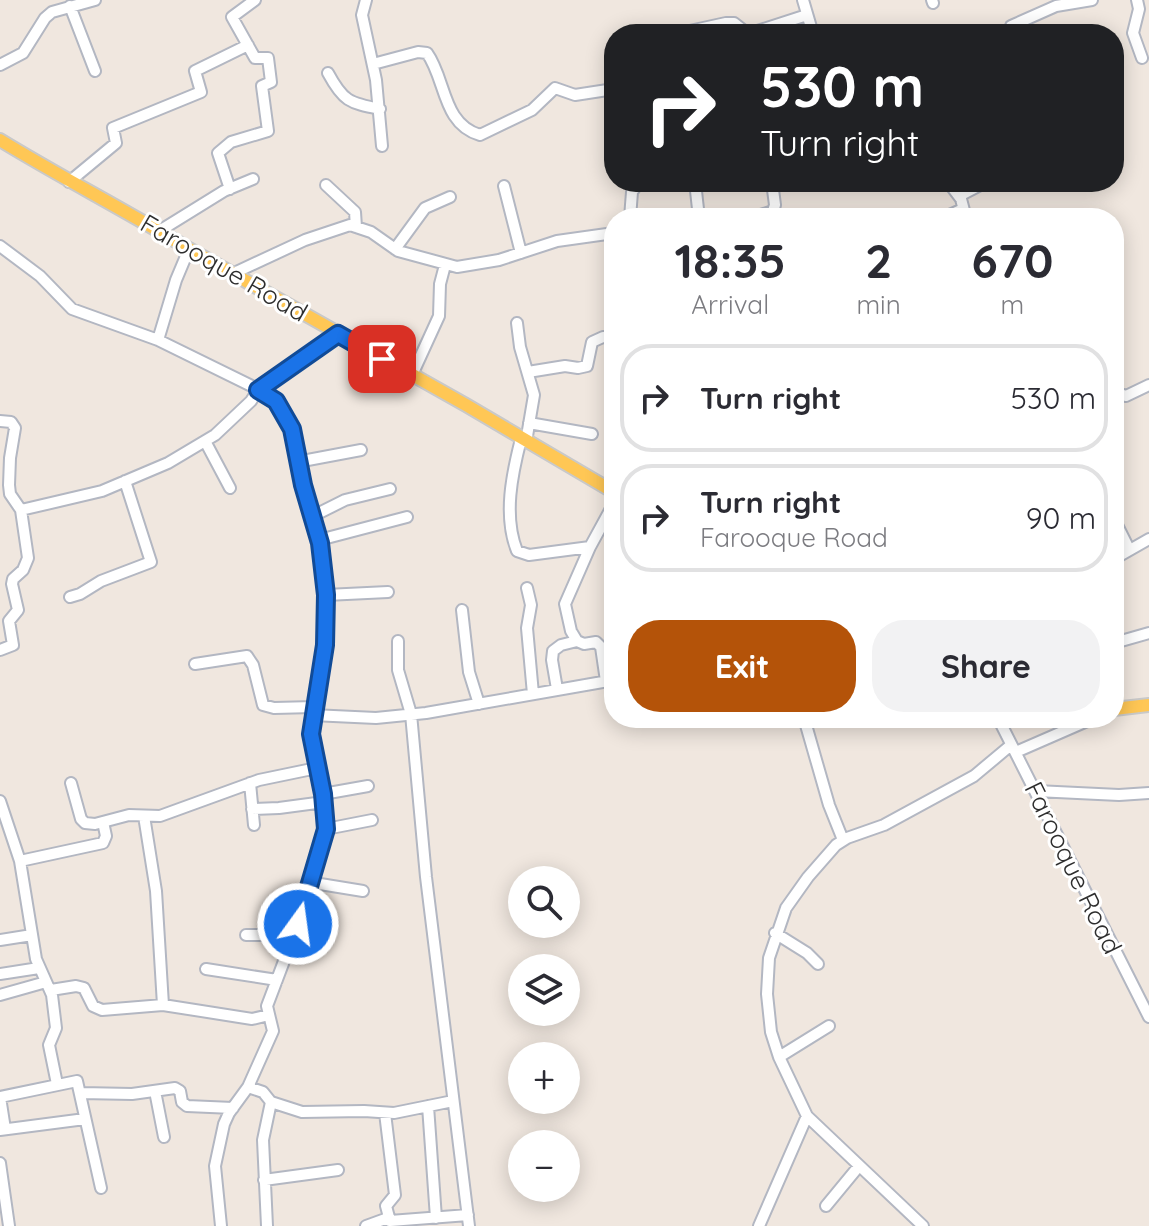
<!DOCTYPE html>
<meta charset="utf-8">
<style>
:root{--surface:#fff;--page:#f2f2f3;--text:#2b2b33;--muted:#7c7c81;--line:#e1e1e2;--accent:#b45309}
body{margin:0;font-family:Quicksand,sans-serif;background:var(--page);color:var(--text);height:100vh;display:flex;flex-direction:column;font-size:30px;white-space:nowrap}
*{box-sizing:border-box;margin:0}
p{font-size:26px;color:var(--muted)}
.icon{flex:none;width:44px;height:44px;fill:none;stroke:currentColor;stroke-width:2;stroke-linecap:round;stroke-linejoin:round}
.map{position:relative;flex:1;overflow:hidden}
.panel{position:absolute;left:604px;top:208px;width:520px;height:520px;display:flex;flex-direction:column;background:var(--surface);border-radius:32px;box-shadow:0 4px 20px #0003}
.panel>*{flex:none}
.banner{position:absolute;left:604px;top:24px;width:520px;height:168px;border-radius:32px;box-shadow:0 4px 20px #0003;background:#202124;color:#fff;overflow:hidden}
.controls{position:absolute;left:508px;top:866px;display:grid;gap:16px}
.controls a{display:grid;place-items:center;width:72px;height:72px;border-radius:50%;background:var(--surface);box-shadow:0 4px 20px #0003;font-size:40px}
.pin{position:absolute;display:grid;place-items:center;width:68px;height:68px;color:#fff;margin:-34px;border-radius:16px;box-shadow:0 4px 12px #0006}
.me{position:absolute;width:88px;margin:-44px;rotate:14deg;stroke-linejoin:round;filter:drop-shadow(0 0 6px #0008)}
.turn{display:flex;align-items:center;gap:28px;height:168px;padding:0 24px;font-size:36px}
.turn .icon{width:104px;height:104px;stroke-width:2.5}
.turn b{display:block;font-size:56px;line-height:68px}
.eta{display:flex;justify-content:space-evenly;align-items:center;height:136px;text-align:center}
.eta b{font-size:48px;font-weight:800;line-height:56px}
.cta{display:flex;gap:16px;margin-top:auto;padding:16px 24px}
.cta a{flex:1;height:92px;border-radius:32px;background:var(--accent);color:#fff;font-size:32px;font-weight:800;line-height:92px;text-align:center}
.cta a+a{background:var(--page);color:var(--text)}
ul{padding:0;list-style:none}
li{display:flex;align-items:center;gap:24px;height:108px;margin:0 16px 12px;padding:0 8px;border:4px solid var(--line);border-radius:32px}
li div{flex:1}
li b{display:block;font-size:30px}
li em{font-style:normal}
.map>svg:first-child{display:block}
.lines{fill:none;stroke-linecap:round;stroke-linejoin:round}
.minor-casing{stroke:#b3b7c2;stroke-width:14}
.major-casing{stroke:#c9c9c9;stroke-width:16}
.minor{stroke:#fff;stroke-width:10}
.major{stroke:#ffc755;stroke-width:12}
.route-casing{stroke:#114b97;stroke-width:20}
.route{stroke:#1a73e8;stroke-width:14}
.labels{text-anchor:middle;stroke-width:6;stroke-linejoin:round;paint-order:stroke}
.street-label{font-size:26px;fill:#2e2e2e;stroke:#fff}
</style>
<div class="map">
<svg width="1149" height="1226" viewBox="0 0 1149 1226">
<rect width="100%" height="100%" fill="#f0e7df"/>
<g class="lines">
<g class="minor-casing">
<path id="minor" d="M366,0L362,15L376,80L382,146
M803,0L813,34
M932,0L933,3
M1137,0L1139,9L1133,33L1142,58
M70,6L95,71
M676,34L726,23H734L748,34
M748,34L807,15
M1009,34L1011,26L1056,6L1092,0
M373,64L418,52L427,53C446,79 442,124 480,135L532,110L555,88L575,95L614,89
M0,65L23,53L45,18L52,12L95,0
M328,73C343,101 349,103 380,109
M69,182L116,143L113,128L201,92L195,71L248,45
M668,182L695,185
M695,182L699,218
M948,182L961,199L966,218
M326,185L355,212L356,227
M504,186L521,253
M230,189L218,153L231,142L268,131L262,86L271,82L268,58H255L232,17L255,0
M959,196L986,182
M630,218L632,192L639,182
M751,218L773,211L775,205L772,182
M943,218L963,209
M161,230L224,191L253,179
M0,246L40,276L72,309L158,340
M189,249L176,280L158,340L270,395L282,410L292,429L303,485L320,543L326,625L311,734L323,794L326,829L298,924L267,1006L273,1031L248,1087L229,1113L224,1124L215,1166L221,1226
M395,249L425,208L450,197
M232,274L305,240L350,225L371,232L398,251L457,267L499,260L557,241L614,233
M517,323L520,347L534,395L526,442
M528,372L565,366L578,368L587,366L592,342L603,337L614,338
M412,375L439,316L440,284L445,265
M1114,392L1126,396L1149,385
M0,421L11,422L15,428L10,458L9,485L10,494L21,510L28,558L23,570L13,579L12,584L18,610L9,621L13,645L0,650
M529,423L592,434
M521,439C512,474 503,516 517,551L529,555L590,547
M205,441L230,488
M297,462L361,450
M21,510L102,491L168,463L215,435L251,401L258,390L338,334
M313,516L345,500L390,489
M1114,519L1129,549
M319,540L407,517
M1114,559L1149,539
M527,588L531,605L527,628L533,694
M326,595L388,592
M70,597L80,594L101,581L151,562L125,481
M462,610L469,672L479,704
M398,641V670L411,714L426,877L469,1226
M1114,643L1149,633
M195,664L247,656L253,665L263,705L274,708L314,707
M606,681L601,647L596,642L584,644L577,641L571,631L565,604L590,547L614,503
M557,689L552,660L553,651L561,645L577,641
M312,715L376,718L426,713L614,680
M804,718L829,805L843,840
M998,718L1149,1017
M1016,752L1094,718
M71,783L81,819L85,823L95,824L129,815L160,816L259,780L317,768
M250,783L254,825
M1036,791L1119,795L1149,793
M323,794L368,786
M0,801L20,861L36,959L52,995L56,1028L49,1045L57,1084
M252,809L279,808L324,802
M144,816L156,891L163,1005
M326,829L372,820
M20,861L103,843L106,836L103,822
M308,882L363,891
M775,933L807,953L818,964
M246,935H294
M0,940L32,935
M206,969L277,980
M0,974L39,968
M51,990L76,986L84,988L93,1006L102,1010L163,1005L252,1019L269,1015
M0,995L46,982
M779,1057L829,1026
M248,1087L263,1092L271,1102L302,1112L364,1111L394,1113L453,1101
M155,1091L164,1137
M81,1093L132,1094L175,1088L180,1091L182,1102L187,1106L233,1108
M0,1097L77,1081L101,1188
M0,1097L5,1129
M428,1106L436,1218
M385,1113L395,1195L386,1206L390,1221L468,1215
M0,1130L85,1119
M0,1163L9,1226
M264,1180L338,1170
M826,1206L859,1166
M267,1226L263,1140L271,1102
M366,1226L388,1218
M759,1226L807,1116
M923,1226L807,1116L779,1057L771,1032L767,994L769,958L786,908L808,877L836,845L847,838L884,825L974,776L1011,745"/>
</g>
<g class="major-casing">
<path id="major" d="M0,140C62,178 127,211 189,249L466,405L614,492
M1114,709L1149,705"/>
</g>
<use href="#minor" class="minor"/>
<use href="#major" class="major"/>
</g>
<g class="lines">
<g class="route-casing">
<path id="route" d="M298,924L326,829L323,794L311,734L325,645L326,595L320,543L303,485L292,429L276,401L258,390L338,334L382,359"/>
</g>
<use href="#route" class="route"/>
</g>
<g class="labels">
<g class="street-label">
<text transform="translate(224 268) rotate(30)" y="9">Farooque Road</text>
<text transform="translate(1073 868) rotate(64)" y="9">Farooque Road</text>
</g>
</g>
</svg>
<div class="controls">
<a><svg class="icon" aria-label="search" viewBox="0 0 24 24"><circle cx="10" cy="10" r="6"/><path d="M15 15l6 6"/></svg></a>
<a><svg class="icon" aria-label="layers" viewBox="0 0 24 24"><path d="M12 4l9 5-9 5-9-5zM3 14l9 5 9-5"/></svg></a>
<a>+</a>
<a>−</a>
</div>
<div class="pin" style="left:382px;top:359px;background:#d93025"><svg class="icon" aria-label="arrive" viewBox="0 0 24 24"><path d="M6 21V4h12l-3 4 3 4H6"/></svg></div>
<svg class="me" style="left:298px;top:924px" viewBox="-20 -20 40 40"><circle r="17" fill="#1a73e8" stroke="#fff" stroke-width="3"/><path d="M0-11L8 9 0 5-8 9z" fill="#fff"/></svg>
<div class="banner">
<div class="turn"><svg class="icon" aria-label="right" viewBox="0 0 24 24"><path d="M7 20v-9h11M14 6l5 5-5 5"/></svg><div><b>530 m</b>Turn right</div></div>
</div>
<section class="panel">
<div class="eta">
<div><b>18:35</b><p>Arrival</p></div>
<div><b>2</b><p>min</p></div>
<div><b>670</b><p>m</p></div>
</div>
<ul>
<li><svg class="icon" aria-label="right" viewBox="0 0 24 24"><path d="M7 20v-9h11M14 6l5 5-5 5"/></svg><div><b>Turn right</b></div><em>530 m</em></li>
<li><svg class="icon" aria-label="right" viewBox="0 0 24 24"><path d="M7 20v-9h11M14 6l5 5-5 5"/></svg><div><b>Turn right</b><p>Farooque Road</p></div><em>90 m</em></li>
</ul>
<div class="cta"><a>Exit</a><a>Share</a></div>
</section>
</div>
